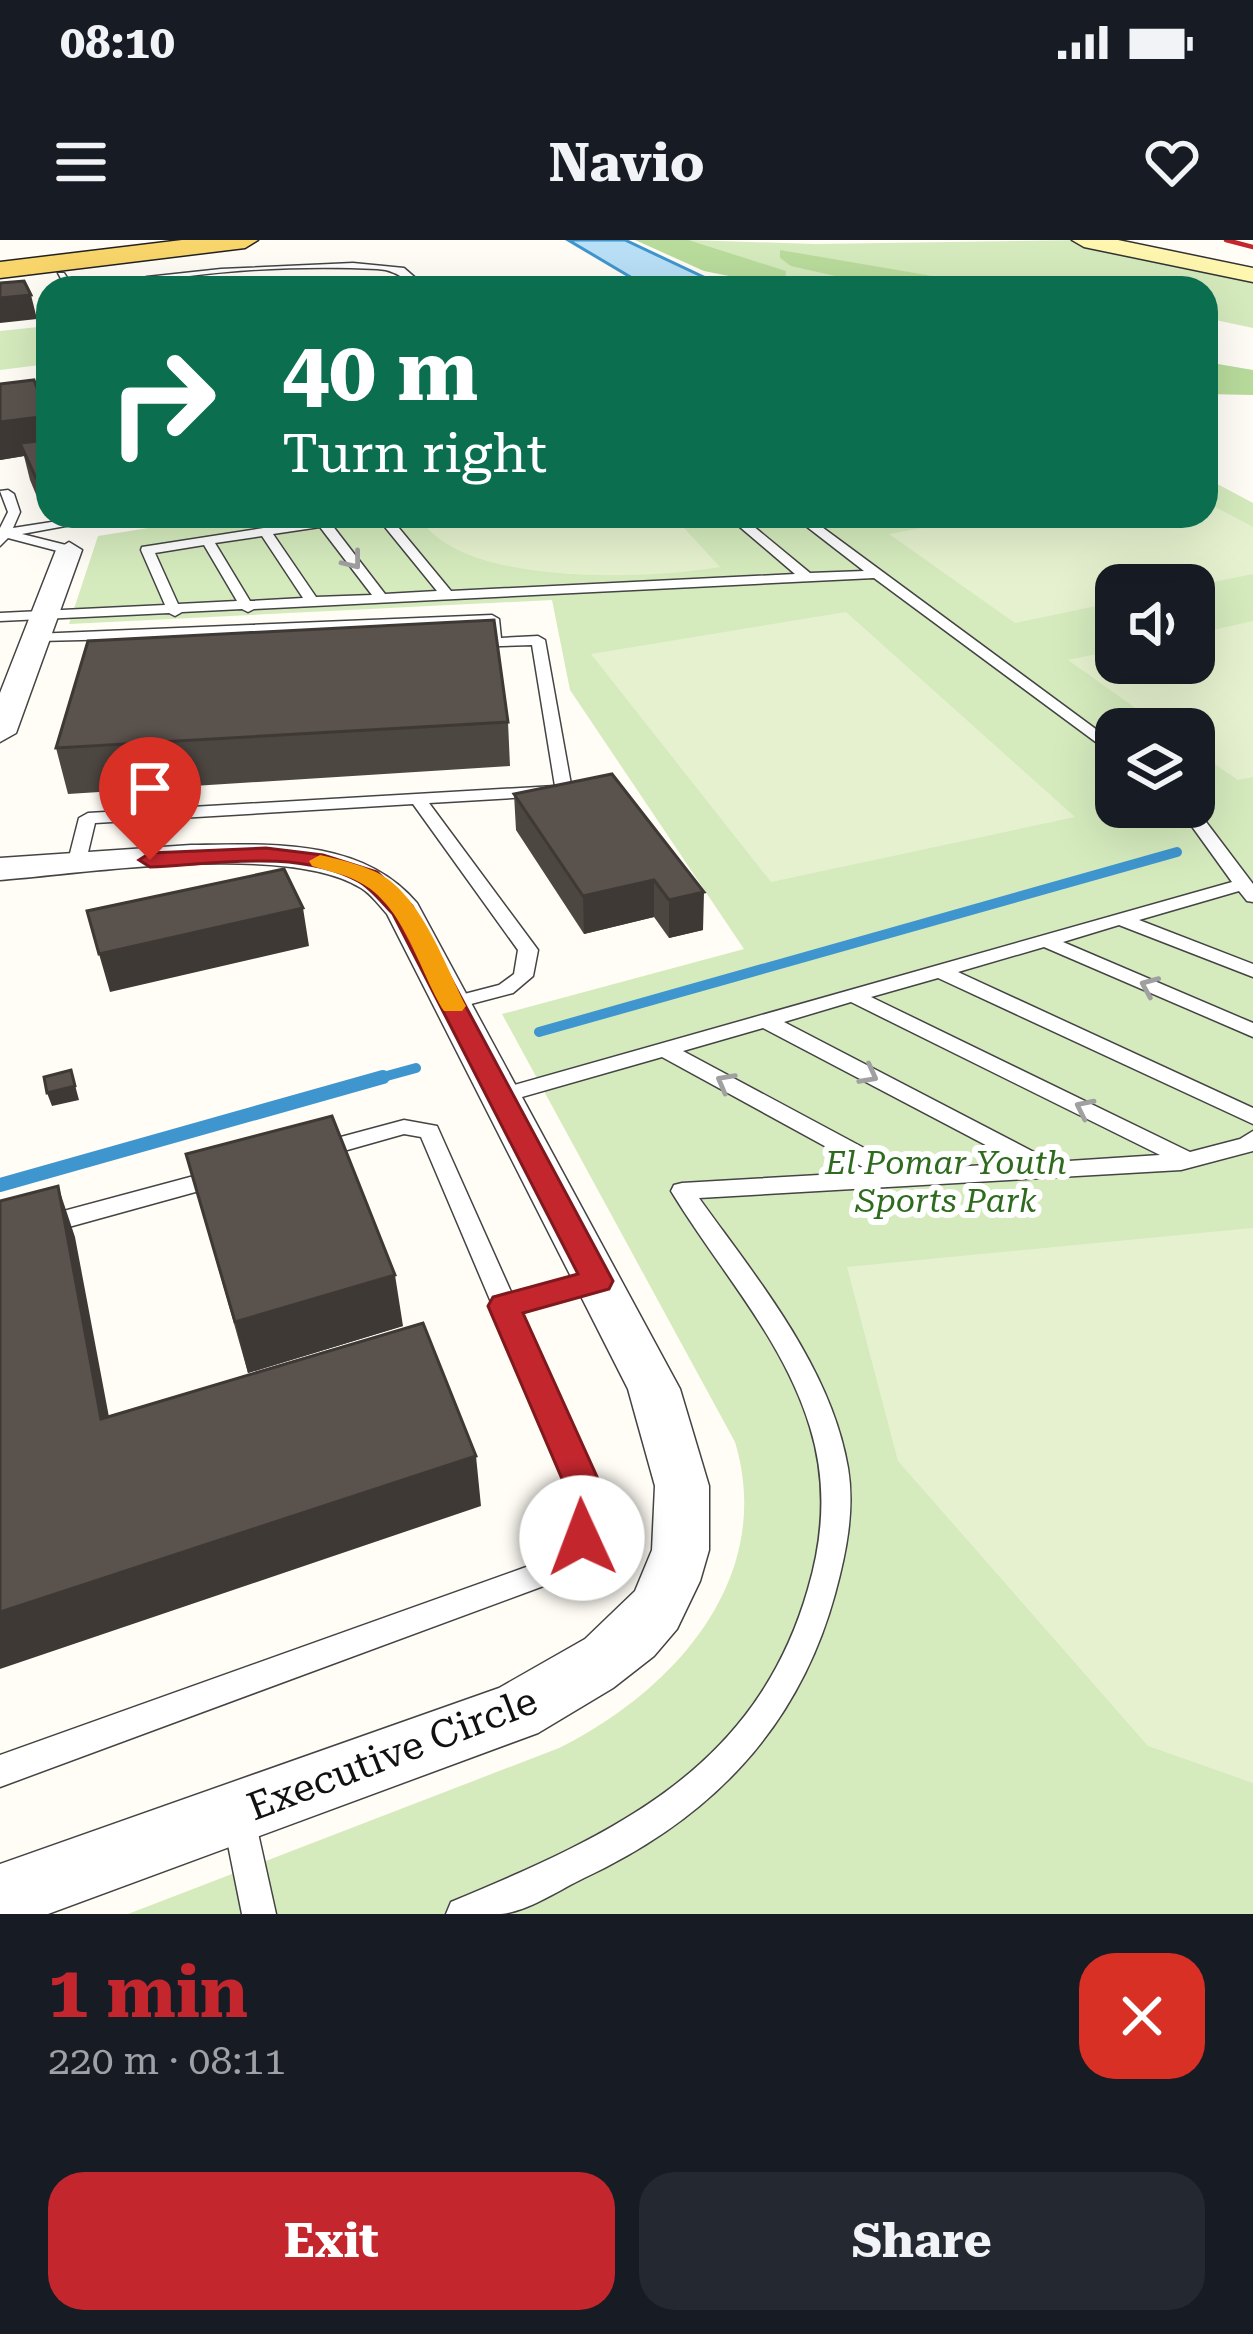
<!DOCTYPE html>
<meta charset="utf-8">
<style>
:root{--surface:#171b24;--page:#242831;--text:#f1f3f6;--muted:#9ea1a6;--accent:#c4262e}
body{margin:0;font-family:"Roboto Serif",serif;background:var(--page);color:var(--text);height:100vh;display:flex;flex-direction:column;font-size:45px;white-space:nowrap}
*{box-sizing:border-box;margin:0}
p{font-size:39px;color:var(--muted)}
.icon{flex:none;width:66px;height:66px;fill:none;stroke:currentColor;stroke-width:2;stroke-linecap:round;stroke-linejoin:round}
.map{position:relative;height:1674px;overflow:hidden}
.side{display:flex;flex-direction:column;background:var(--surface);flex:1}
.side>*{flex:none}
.hud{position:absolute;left:36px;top:36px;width:1182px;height:252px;border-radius:36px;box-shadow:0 12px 48px #0002;background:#0b6e4f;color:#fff;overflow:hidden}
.fabs{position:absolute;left:1095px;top:324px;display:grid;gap:24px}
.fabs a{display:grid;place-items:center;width:120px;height:120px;border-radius:24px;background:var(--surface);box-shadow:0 12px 48px #0002;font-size:60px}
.pin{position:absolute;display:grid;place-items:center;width:102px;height:102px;color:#fff;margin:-123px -51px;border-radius:50% 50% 50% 0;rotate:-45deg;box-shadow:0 0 12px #0007}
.pin .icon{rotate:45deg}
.me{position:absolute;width:132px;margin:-66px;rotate:358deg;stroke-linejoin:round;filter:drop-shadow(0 0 9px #0008)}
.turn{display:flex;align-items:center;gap:42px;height:252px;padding:0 48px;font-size:54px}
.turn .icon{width:156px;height:156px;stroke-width:2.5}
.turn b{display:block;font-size:84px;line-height:102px}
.round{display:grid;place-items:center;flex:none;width:126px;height:126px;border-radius:36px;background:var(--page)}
.head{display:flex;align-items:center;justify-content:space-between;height:204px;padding:0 48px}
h1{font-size:72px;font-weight:700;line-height:90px;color:var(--accent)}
.primary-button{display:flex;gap:24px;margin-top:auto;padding:24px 48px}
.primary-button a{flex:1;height:138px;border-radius:36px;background:var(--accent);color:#fff;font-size:48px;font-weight:700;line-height:138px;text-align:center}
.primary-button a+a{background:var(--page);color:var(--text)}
.status{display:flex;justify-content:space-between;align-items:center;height:84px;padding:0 60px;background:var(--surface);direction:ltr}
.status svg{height:33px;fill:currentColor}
header{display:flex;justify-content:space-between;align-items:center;height:156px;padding:0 48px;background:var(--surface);font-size:54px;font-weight:700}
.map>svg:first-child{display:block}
.green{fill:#d5ebbd;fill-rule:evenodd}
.forest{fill:#b9dc9c}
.pitch{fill:#e6f2cf}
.water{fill:#b9e0f7;stroke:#3f96cf;stroke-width:3}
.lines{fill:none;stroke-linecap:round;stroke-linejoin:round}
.stream-far1{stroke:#3f96cf;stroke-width:10}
.stream{stroke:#3f96cf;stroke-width:14}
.lane-casing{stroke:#444;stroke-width:3}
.street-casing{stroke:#444;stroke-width:3}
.secondary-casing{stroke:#333;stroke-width:3}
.primary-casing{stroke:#222;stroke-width:3}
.lane{fill:#fff;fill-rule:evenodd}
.street{fill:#fff;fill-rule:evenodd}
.secondary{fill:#fff6b0;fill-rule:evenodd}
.primary{fill:#f9d66b;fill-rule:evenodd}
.rail{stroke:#c4262e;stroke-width:4.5}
.wall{fill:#4d4742}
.shaded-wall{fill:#3f3936}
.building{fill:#5a524d;stroke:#3f3936;stroke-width:3}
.oneway{stroke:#a0a0a0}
.route{fill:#c4262e;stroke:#7f191e;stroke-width:3}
.slow{fill:#f59e0b}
.labels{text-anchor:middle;stroke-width:12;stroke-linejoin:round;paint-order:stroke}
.park-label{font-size:33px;font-style:italic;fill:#2f6b1f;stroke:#fff}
.near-street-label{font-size:39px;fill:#111;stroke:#fff}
</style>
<div class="status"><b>08:10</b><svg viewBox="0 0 49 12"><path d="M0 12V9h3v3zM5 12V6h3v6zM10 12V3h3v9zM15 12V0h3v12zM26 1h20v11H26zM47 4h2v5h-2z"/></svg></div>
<header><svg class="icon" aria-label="menu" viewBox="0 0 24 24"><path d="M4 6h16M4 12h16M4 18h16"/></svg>Navio<svg class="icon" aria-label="heart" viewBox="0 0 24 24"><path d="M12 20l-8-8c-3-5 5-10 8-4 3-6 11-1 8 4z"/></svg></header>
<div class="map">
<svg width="1253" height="1674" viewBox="0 0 1253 1674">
<rect width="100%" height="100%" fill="#fffdf5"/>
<path class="green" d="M689,0L815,4L1083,0L1253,37V88L1206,78V48H1003L781,11L889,48H799L785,44V31Z
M48,86V124L0,130V91Z
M1206,238L1253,263V1674H128L559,1508C674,1451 776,1338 735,1202L502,774L744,709L570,450L552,360L69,384L98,296L224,276H1206ZM1116,345H1194V423H1116ZM1116,489H1194V567H1116Z"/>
<path class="forest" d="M635,0H689L786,31L785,44L799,48H756L749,40L704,31Z
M780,10L1003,48H889L791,26L780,18Z
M1206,122L1253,130V155L1206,154Z"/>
<path class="pitch" d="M1206,262L1253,287V334L1194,346L1116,345V362L1015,383L889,294L988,276H1206Z
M432,276H673L720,327C651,339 461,348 420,278Z
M846,372L1075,577L771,642L591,414Z
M1253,381V537L1238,540L1194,510V489H1165L1068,420L1116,410V423H1194V394Z
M1253,988V1543L1148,1506L898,1221L847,1027Z"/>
<path class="water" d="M568,0H625L727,48H649Z"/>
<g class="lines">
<path class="stream-far1" d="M539,792L1177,612
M372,840L416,828"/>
<path class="stream" d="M0,945L383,837"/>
<g class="lane-casing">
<path id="lane" d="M353,23L404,28L427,48C410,48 402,30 377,29C298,25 210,30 133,45L134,48H125L123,44L147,37L221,29Z
M58,33H64L74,48H66Z
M8,250L14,254L20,272L13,288L90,276H120L22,294L74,307V313L69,314L8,298L0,306V288L8,272L0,251Z
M340,276H370L332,285L385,354L437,351L376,276H389L451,351L795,334L727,276H741L810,333L864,331L793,276H807L1116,504V517L874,338L254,369L248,372L242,369L182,372L175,376L169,373L0,381V373L165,365L141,310L142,307ZM320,287L372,355L316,357L273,294ZM262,296L303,358L250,361L215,303ZM204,305L237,361L178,364L155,313Z
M492,375L499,379L501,398L538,396L545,400L572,550L564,555L429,563L538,710L533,736L513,753L452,769L442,763L445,759L499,745L514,734L518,710L413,564L95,583L85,625L76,630L67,625L79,578L88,573L555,546L532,405L467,407V401L487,399L486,384L223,397L220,418L213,422L206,418L208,397L39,401L34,400V394Z
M1194,566L1253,644V662L1247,661L1239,651L1139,680L1253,724V737L1119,685L1063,702L1253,783V797L1044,707L958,732L1253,868V884L938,738L871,757L1190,912L1240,899L1253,891V911L1181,930L699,958C757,1039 831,1127 848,1228C855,1270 846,1314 835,1354C798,1489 710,1579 584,1638C559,1650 529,1671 501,1674C483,1674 464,1674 446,1674L451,1662C612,1595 756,1530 808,1349C824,1295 827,1242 810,1187C783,1098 718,1029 671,951L674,945L682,943L872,932L662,817L501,863L490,856L493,851L1232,642L1178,567ZM851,762L1160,915L1053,922L784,782ZM763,788L1020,923L905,930L683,811Z
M404,880L437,886L512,1054L597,1032L606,1035L609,1041L606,1047L519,1071L594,1239C610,1299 591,1308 549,1344L0,1547V1515L529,1326L569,1292L573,1265L566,1239L421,897L404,894L319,918L308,910L311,905Z
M220,929L228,931L231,937L228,943L0,1006V988Z
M238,1559L249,1564L254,1575L276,1674H242L222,1575L227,1564Z"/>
</g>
<g class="street-casing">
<path id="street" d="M69,302L82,310L16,493L0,502V453L56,310Z
M191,605C270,604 362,598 417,663L680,1149L709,1246V1310L700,1341L677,1389L654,1416L613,1448L538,1493L48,1674H0V1624L499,1448L585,1399L635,1351L652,1310L655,1246L628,1149L387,674C379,665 371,654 361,648C288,602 87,633 0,640V618Z"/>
</g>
<g class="secondary-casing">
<path id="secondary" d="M1072,0H1118L1253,28V42L1084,7Z"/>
</g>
<g class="primary-casing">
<path id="primary" d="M182,0H258L245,8L0,38V22Z"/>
</g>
<use href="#lane" class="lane"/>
<use href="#street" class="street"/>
<use href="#secondary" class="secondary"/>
<use href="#primary" class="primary"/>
<path class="rail" d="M1226,0L1253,7"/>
</g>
<path class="wall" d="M34,140L45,276L30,240L24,216L0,220Z
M508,482L510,526L68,554L56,508Z
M612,534L703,690L669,698L654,677L584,694L516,590L514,554Z
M186,914L403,1086L248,1133Z"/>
<path class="shaded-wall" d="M31,55L37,79L0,83V58Z
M48,176V213L20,203L24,216L0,220V182Z
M48,236V276H45L36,238Z
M654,640V677L584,694L583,656Z
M704,652L703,690L669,698V660Z
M303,668L309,706L110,752L99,714Z
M71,830L79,860L52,866L47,853Z
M58,946L75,997L119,1230L101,1179Z
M395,1035L403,1086L248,1133L235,1082Z
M476,1216L481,1266L0,1429V1372Z"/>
<path class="building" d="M24,41L31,55L0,58V43Z
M34,140L37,148L48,146V176L0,182V144Z
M48,200V236L36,238L20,203Z
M494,380L508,482L56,508L88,401Z
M612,534L704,652L669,660L654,640L583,656L514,554Z
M284,629L303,668L99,714L87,671Z
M71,830L75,846L47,853L44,837Z
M332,876L395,1035L235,1082L186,914Z
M58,946L101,1179L423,1083L476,1216L0,1372V961Z"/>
<defs><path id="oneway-chevron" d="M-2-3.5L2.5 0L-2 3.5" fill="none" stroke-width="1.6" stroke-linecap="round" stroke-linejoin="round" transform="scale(3)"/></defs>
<g class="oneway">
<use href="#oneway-chevron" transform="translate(353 321) rotate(52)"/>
<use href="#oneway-chevron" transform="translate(1149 746) rotate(-157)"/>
<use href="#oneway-chevron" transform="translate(869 835) rotate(28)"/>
<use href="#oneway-chevron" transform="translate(725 842) rotate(-151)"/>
<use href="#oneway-chevron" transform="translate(1084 868) rotate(-154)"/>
</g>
<path class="route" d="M266,608L323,615L377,632L412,666L613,1041L609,1049L523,1073L598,1239L605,1265L595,1309L582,1314L569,1309C561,1291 569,1264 562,1239L488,1066L493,1057L578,1034L393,674C383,664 371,648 358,641C298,609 215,624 150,627L139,620L150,613Z"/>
<path class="slow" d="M320,615C338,619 359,624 376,632C421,654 444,723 466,766L462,771H444C419,731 404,664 359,642C345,634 327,631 312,626L309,621Z"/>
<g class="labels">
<g class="park-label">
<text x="946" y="934">El Pomar Youth<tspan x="946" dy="38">Sports Park</tspan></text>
</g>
<g class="near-street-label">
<text transform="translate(392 1513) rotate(-21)" y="14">Executive Circle</text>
</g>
</g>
</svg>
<div class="fabs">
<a><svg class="icon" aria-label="sound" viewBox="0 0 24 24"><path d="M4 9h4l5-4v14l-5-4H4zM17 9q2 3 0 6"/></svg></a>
<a><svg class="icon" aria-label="layers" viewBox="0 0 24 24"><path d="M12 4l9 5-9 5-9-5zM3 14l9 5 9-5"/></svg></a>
</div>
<div class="pin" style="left:150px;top:620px;background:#d93025"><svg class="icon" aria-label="arrive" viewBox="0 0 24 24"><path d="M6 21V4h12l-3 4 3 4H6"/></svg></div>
<svg class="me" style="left:582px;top:1298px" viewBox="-20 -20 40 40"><circle r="19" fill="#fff"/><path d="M0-13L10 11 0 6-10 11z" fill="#c4262e"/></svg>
<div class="hud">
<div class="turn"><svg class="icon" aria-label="right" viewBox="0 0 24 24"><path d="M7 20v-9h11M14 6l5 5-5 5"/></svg><div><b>40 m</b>Turn right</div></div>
</div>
</div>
<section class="side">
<div class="head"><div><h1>1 min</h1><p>220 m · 08:11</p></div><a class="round" style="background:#d93025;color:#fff"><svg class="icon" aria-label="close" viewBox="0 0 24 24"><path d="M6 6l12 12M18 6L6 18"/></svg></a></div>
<div class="primary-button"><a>Exit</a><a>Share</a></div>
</section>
